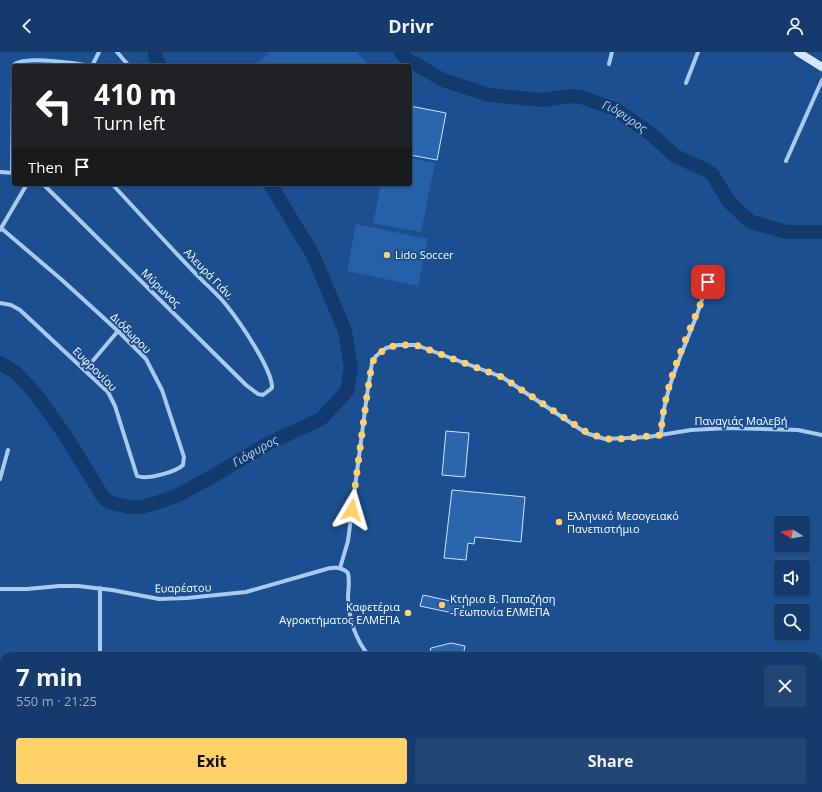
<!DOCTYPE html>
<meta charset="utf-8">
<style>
:root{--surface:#143b6b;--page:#214673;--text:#f1f3f6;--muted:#9dadc1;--line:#33557e;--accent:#ffd166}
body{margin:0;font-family:"Open Sans",sans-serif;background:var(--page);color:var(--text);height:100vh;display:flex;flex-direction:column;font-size:15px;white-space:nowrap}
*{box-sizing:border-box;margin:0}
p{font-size:13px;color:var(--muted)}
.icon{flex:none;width:22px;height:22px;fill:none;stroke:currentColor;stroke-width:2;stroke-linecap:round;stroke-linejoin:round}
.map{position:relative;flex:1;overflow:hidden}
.panel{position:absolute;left:0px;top:600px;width:822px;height:140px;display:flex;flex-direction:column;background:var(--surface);border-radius:12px 12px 0 0;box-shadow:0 1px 3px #0004,0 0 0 1px var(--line)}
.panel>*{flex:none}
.banner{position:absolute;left:12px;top:12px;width:400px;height:122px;border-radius:4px;box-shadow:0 1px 3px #0004,0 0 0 1px var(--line);background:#202124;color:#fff;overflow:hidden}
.needle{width:26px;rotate:281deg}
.tools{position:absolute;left:774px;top:464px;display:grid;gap:8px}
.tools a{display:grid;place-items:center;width:36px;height:36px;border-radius:4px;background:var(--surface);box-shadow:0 1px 3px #0004,0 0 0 1px var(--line);font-size:20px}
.pin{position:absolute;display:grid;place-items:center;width:34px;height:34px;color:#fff;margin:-17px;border-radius:8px;box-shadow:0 2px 6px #0006}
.me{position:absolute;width:44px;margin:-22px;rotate:7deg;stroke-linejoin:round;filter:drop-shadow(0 0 3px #0008)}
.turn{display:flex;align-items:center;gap:14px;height:84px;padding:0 16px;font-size:18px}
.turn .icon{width:52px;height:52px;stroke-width:2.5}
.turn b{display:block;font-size:28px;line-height:34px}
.then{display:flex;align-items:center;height:38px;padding:0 16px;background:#0003;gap:8px;font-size:15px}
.round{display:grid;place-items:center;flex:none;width:42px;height:42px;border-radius:4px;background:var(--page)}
.head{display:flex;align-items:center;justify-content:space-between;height:68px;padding:0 16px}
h1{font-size:24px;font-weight:700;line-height:30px}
.button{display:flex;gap:8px;margin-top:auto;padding:8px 16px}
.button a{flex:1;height:46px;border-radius:4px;background:var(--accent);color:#111;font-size:16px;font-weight:700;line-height:46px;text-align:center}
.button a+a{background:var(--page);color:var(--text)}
header{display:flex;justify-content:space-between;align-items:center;height:52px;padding:0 16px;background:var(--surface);font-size:18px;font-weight:700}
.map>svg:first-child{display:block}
.green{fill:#2461a8}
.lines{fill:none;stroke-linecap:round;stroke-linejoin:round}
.river{stroke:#123a6d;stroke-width:14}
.building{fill:#2a66ad;stroke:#cfe3fa}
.street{stroke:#a9c9ee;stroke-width:4}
.secondary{stroke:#d6e6fa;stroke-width:8}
.route{stroke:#ffd166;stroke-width:7;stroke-dasharray:0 12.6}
.poi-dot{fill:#ffd166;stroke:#1b4f8f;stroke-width:1.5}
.labels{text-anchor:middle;stroke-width:4;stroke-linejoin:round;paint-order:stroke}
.poi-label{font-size:11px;fill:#fff;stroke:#1b4f8f;text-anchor:start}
.street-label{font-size:11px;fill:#fff;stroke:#1b4f8f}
.water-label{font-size:12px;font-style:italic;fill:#b5d3f5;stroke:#1b4f8f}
</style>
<header><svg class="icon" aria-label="back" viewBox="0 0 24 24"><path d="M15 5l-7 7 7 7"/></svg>Drivr<svg class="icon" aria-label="person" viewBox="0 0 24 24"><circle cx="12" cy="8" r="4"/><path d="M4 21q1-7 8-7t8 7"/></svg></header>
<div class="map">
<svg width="822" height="740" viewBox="0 0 822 740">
<rect width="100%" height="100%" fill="#1b4f8f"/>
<path class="green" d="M269,0H356L371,14H261L258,11Z
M410,106L435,111L421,180L373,171L381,132H410Z
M356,172L428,187L418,234L347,219Z"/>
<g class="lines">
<g class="river">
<path d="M155,0V4L160,14"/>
<path id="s1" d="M401,0L405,6L443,28L489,43L542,48L571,44L581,45L615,57L650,81L675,104L706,118L712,122L730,151L751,170L787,180H822"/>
<path id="s2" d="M0,311L15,320L35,341L65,383L103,445L106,448L115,452L129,455H141L156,451L176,444L208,427L269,391L321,367L347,339L351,316L345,279L313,203L270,132"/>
</g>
</g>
<path class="building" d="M410,54L446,61L437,108L410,103Z
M446,379L469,381L465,425L442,423Z
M452,438L525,445L521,490L475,485L474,492L468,491L466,508L444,506Z
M423,543L464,552L462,563L420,554Z
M451,591L465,594L463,604H429L431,596Z"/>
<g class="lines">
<path class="street" d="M117,0L129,14
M609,12L612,0
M92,14L99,0
M686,31L698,0
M786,109L822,28
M0,120L14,121
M12,121L13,26L15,12C27,4 76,11 91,14
M43,132L246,333L258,342L263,343L272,336C273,318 239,269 227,254C218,242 205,232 195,221C167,192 140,162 112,132
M0,178L27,132
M0,251L11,253L20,258L108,340L115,354L137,424C147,428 176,420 183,413L184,405L162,338L146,307L118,279L62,228L1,176
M85,318L118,279
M661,383C663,324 699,276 709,220
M0,427L8,398
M340,516L348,489L367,343L372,311L376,304L386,296L398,293H416L502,325L586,381L605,387L648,385L691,378L728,376L798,378L822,383
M100,536V602
M0,537H27L59,534H78L112,538L159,547L187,546L246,540L323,518C332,515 341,514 348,521C350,530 348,538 348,546C349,567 356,588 369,604
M452,740L453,736"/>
<path class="secondary" d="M798,0L822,15"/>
</g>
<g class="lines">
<path class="route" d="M352,458L367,343L372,311L376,304L386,296L398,293H416L502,325L586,380L605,387H618L661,383C663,333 687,285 706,239L708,230"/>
</g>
<g class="poi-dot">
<circle cx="387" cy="203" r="4"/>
<circle cx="559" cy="470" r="4"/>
<circle cx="442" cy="553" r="4"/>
<circle cx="408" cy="561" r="4"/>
</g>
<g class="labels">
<g class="poi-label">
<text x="395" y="207">Lido Soccer</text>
<text x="567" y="468">Ελληνικό Μεσογειακό<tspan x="567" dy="13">Πανεπιστήμιο</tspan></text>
<text x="450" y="551">Κτήριο Β. Παπαζήση<tspan x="450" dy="13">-Γεωπονία ΕΛΜΕΠΑ</tspan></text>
<text x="400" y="559" text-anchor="end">Καφετέρια<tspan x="400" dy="13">Αγροκτήματος ΕΛΜΕΠΑ</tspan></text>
</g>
<g class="street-label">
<text transform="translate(209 222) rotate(46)" y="4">Αλευρά Γιάν.</text>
<text transform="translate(161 236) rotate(44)" y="4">Μύρωνος</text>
<text transform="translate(131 281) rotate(45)" y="4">Διόδωρου</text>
<text transform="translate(95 317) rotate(45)" y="4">Ευφρονίου</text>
<text x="741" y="373">Παναγιάς Μαλεβή</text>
<text transform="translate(183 536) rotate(-1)" y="4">Ευαρέστου</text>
</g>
<g class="water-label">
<text dy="4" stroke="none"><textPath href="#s1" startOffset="240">Γιόφυρος</textPath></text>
<text dy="4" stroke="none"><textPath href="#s2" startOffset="339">Γιόφυρος</textPath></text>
</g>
</g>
</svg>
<div class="tools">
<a><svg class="needle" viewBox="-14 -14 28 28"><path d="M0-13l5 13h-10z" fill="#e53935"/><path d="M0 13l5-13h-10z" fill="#9dadc1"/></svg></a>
<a><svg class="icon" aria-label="sound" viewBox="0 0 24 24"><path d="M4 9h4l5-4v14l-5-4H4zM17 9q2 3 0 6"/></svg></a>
<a><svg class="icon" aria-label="search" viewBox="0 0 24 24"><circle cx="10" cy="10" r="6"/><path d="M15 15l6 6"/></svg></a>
</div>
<div class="pin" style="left:708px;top:230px;background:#d93025"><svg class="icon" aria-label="arrive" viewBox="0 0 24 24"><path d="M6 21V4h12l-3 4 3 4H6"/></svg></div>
<svg class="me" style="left:352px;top:458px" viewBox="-20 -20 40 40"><path d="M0-17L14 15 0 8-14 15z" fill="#ffd166" stroke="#fff" stroke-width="4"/></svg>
<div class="banner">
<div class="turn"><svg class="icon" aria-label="left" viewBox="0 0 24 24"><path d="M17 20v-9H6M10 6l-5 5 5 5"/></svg><div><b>410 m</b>Turn left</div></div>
<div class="then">Then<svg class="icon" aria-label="arrive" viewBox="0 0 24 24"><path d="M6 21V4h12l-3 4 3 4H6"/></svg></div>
</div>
<section class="panel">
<div class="head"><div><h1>7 min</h1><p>550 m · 21:25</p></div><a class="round"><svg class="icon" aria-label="close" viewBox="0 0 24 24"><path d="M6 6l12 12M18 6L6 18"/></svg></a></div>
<div class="button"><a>Exit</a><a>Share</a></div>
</section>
</div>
